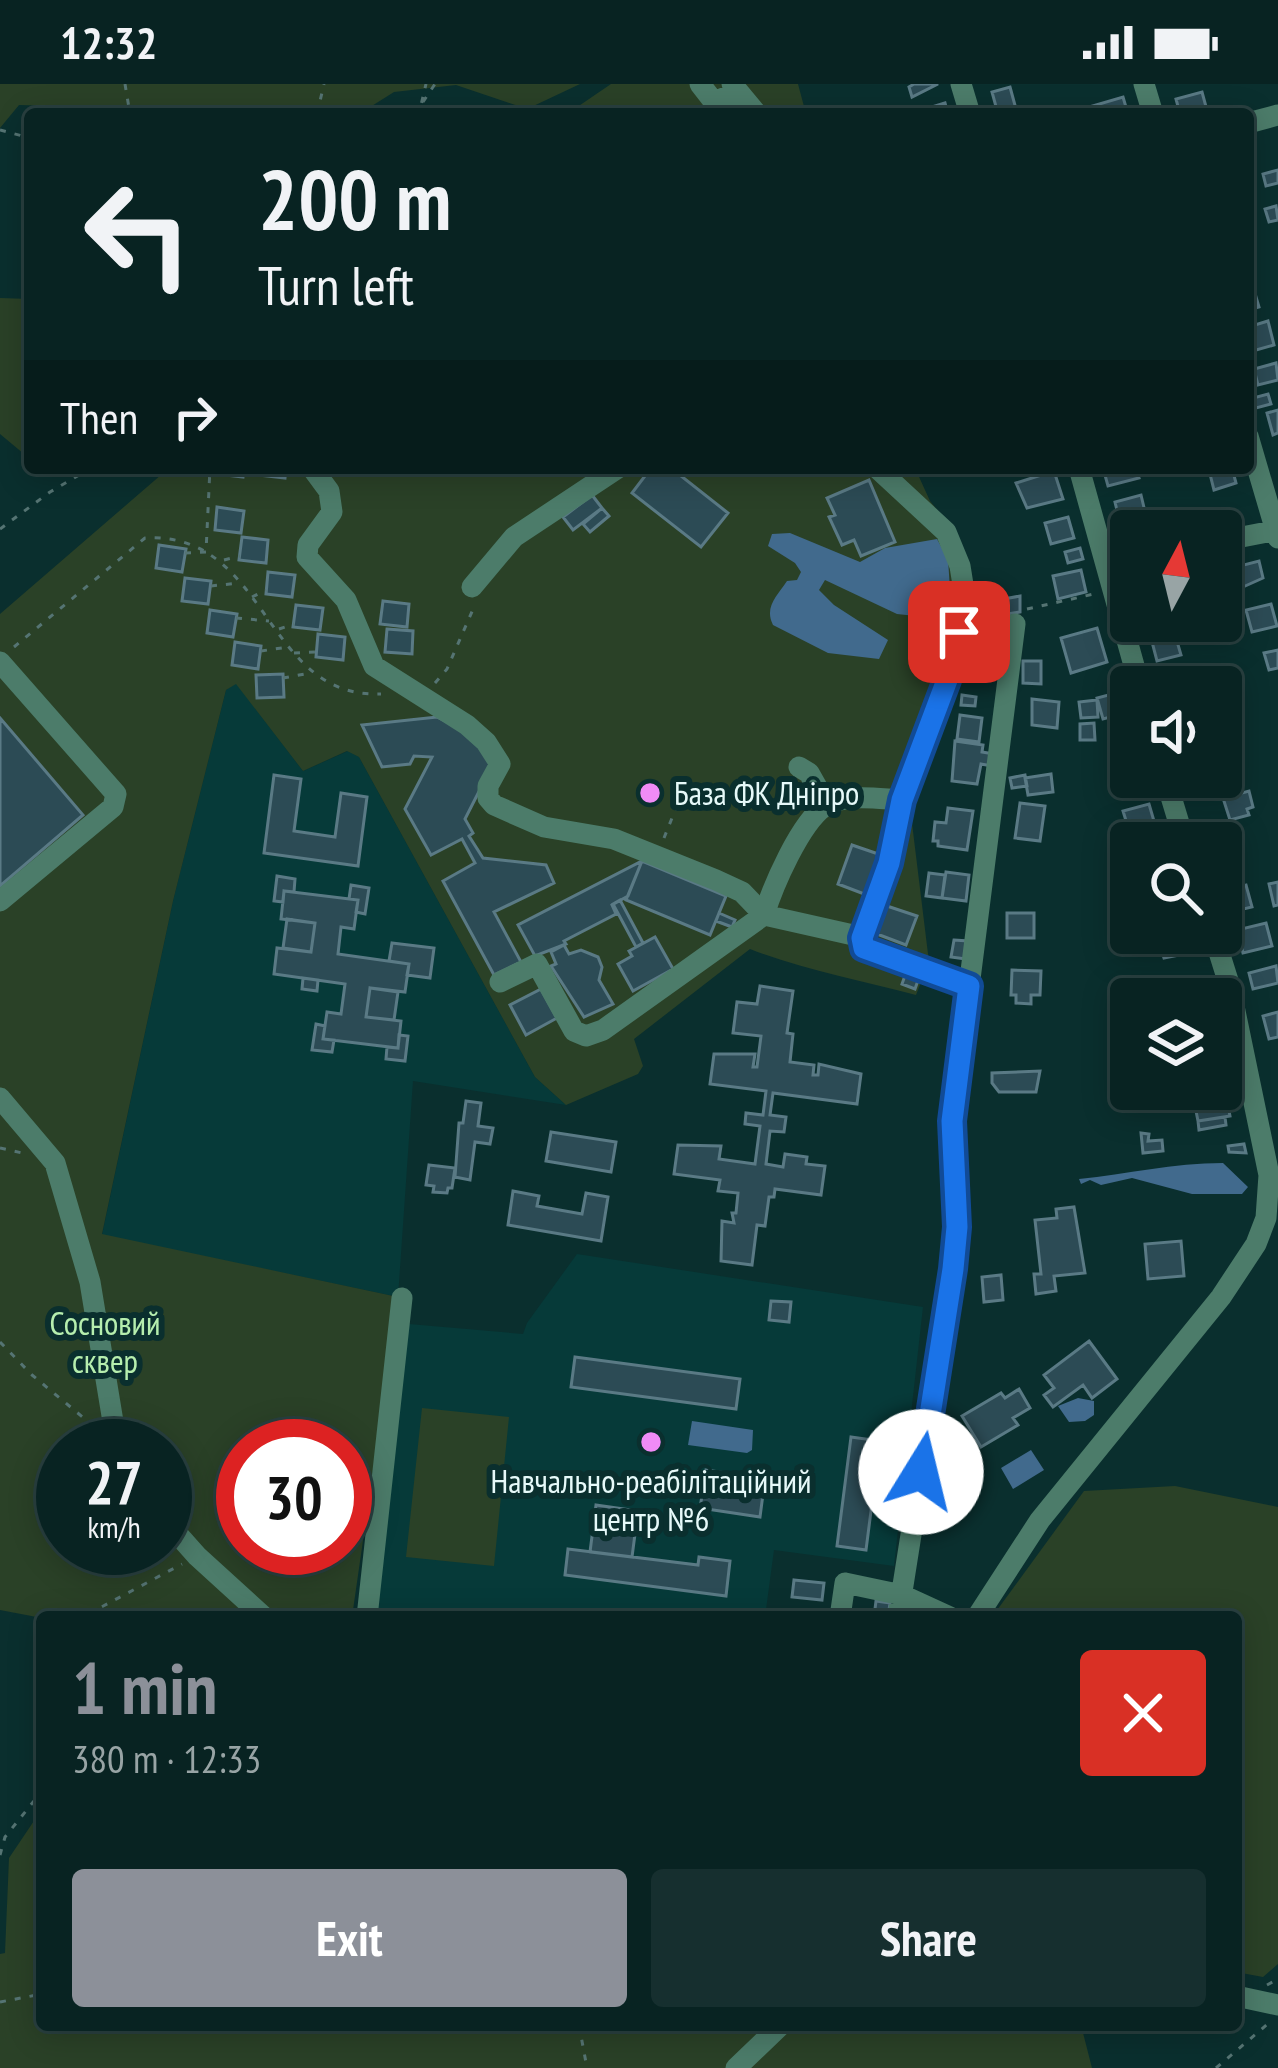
<!DOCTYPE html>
<meta charset="utf-8">
<style>
:root{--surface:#082322;--page:#162f2f;--text:#f1f3f6;--muted:#98a4a5;--line:#294040;--accent:#8c9099}
body{margin:0;font-family:"PT Sans Narrow",sans-serif;background:var(--page);color:var(--text);height:100vh;display:flex;flex-direction:column;font-size:45px;white-space:nowrap}
*{box-sizing:border-box;margin:0}
p{font-size:39px;color:var(--muted)}
.icon{flex:none;width:66px;height:66px;fill:none;stroke:currentColor;stroke-width:2;stroke-linecap:round;stroke-linejoin:round}
.map{position:relative;flex:1;overflow:hidden}
.details{position:absolute;left:36px;top:1527px;width:1206px;height:420px;display:flex;flex-direction:column;background:var(--surface);border-radius:12px;box-shadow:0 6px 30px #0003,0 0 0 3px var(--line)}
.details>*{flex:none}
.top-card{position:absolute;left:24px;top:24px;width:1230px;height:366px;border-radius:12px;box-shadow:0 6px 30px #0003,0 0 0 3px var(--line);background:#082322;color:var(--text);overflow:hidden}
.needle{width:78px;rotate:7deg}
.controls{position:absolute;left:1110px;top:426px;display:grid;gap:24px}
.controls a{display:grid;place-items:center;width:132px;height:132px;border-radius:12px;background:var(--surface);box-shadow:0 6px 30px #0003,0 0 0 3px var(--line);font-size:60px}
.speed{position:absolute;left:36px;top:1335px;display:flex;gap:24px;font-size:60px;font-weight:700;text-align:center}
.speed>*{display:grid;place-content:center;width:156px;height:156px;border-radius:50%;background:var(--surface);box-shadow:0 6px 30px #0003,0 0 0 3px var(--line);line-height:1}
.speed small{font-size:30px;font-weight:400}
.speed .limit{border:18px solid #d22;background:#fff;color:#111}
.pin{position:absolute;display:grid;place-items:center;width:102px;height:102px;color:#fff;margin:-51px;border-radius:24px;box-shadow:0 6px 18px #0006}
.me{position:absolute;width:132px;margin:-66px;rotate:9deg;stroke-linejoin:round;filter:drop-shadow(0 0 9px #0008)}
.turn{display:flex;align-items:center;gap:42px;height:252px;padding:0 36px;font-size:54px}
.turn .icon{width:156px;height:156px;stroke-width:2.5}
.turn b{display:block;font-size:84px;line-height:102px}
.then{display:flex;align-items:center;height:114px;padding:0 36px;background:#0003;gap:24px;font-size:45px}
.round{display:grid;place-items:center;flex:none;width:126px;height:126px;border-radius:12px;background:var(--page)}
.overview{display:flex;align-items:center;justify-content:space-between;height:204px;padding:0 36px}
h1{font-size:72px;font-weight:700;line-height:90px;color:var(--accent)}
.button{display:flex;gap:24px;margin-top:auto;padding:24px 36px}
.button a{flex:1;height:138px;border-radius:12px;background:var(--accent);color:#fff;font-size:48px;font-weight:700;line-height:138px;text-align:center}
.button a+a{background:var(--page);color:var(--text)}
.status{display:flex;justify-content:space-between;align-items:center;height:84px;padding:0 60px;background:var(--surface);direction:ltr}
.status svg{height:33px;fill:currentColor}
.map>svg:first-child{display:block}
.built{fill:#063a39}
.green{fill:#2a4127;fill-rule:evenodd}
.water{fill:#416a8d}
.building{fill:#2c4b55;stroke:#5a7a85;stroke-width:3}
.lines{fill:none;stroke-linecap:round;stroke-linejoin:round}
.path{stroke:#557473;stroke-width:3;stroke-dasharray:6 9;stroke-linecap:butt}
.minor{stroke:#4c7c6a;stroke-width:21}
.route-casing{stroke:#114b97;stroke-width:30}
.route{stroke:#1a73e8;stroke-width:21}
.poi-dot{fill:#f08bf6;stroke:#0a2f2e;stroke-width:4.5}
.labels{text-anchor:middle;stroke-width:12;stroke-linejoin:round;paint-order:stroke}
.poi-label{font-size:33px;fill:#e6f9f9;stroke:#0a2f2e;text-anchor:start}
.park-label{font-size:33px;fill:#b6eeae;stroke:#0a2f2e}
</style>
<div class="status"><b>12:32</b><svg viewBox="0 0 49 12"><path d="M0 12V9h3v3zM5 12V6h3v6zM10 12V3h3v9zM15 12V0h3v12zM26 1h20v11H26zM47 4h2v5h-2z"/></svg></div>
<div class="map">
<svg width="1278" height="1984" viewBox="0 0 1278 1984">
<rect width="100%" height="100%" fill="#0a2f2e"/>
<path class="built" d="M236,599L303,687L348,667L359,673L535,993L566,1021L413,997L398,1213L102,1151L173,817L226,606Z
M577,1170L923,1223L894,1482L774,1466L765,1533H374L409,1240L523,1250L527,1239Z"/>
<path class="green" d="M0,0H580L527,25L456,1L394,8L359,30H136L132,24L19,21L0,44Z
M611,0H798L806,30H567Z
M0,214L30,215V369L24,370L0,350Z
M169,384H915L930,417L953,445L982,524L911,731L929,878L916,911C860,896 803,886 750,865L634,955L643,982L638,990L566,1021L535,993L359,673L347,667L303,687L236,600L226,606L173,817L102,1150L398,1213L352,1533L42,1534L0,1526V530ZM63,1362H165V1464H63ZM243,1362H345V1464H243Z
M422,1324L509,1333L494,1482L406,1473Z
M1175,1402L1278,1423V1880L1263,1893L1236,1888V1533H992L1084,1407Z
M42,1725V1941H1081L1092,1984H0V1870L5,1869L9,1774Z"/>
<path class="water" d="M790,449L860,478L885,464L937,455L948,475L950,505L925,533L897,530L825,496L819,506L834,521L888,556L879,575L828,569L773,541C764,523 777,512 787,497L797,496L801,488L795,479L768,462L772,450Z
M1223,1079L1248,1103L1242,1110H1192L1132,1094L1101,1101L1090,1096L1081,1100L1079,1095C1127,1090 1173,1079 1223,1079Z
M1078,1314L1094,1317V1331L1085,1337L1069,1338L1058,1322Z
M692,1337L753,1346L752,1366L747,1369L688,1361Z
M1031,1366L1044,1386L1013,1405L1001,1384Z"/>
<path class="building" d="M938,0L912,13L909,3L914,0Z
M1010,3L1016,25L998,30L992,8Z
M1202,8L1208,30H1180L1176,15Z
M1123,13L1128,30H1091L1089,23Z
M945,19L948,30H920L919,27Z
M1278,86V99L1266,102L1263,90Z
M1276,122L1278,136L1269,138L1265,125Z
M1251,196L1259,223L1248,226V197Z
M1268,237L1274,261L1249,268L1248,243Z
M1276,279L1278,296L1258,301L1254,285Z
M1268,310L1271,320L1256,324L1253,314Z
M1278,326V349L1273,351L1267,329Z
M218,384H244L243,393L217,390Z
M286,384L285,394L258,391L259,384Z
M651,384H671L728,429L701,463L632,409Z
M1103,384H1142L1136,386L1139,394L1108,402Z
M1232,384L1236,399L1214,406L1210,390Z
M1054,387L1063,415L1027,424L1016,399Z
M869,396L895,458L861,472L854,456L842,461L829,433L835,431L827,414Z
M592,411L602,424L573,446L563,433Z
M1141,411L1146,432L1120,439L1115,418Z
M217,423L244,427L241,449L215,446Z
M602,424L609,432L590,448L583,440Z
M1068,433L1074,454L1051,460L1045,439Z
M242,453L268,456L266,479L239,476Z
M159,461L186,465L182,488L156,484Z
M1080,464L1083,475L1068,479L1065,468Z
M1259,477L1263,494L1234,507L1228,485Z
M1081,486L1086,508L1058,515L1053,492Z
M268,488L295,491L292,513L266,510Z
M185,494L211,497L208,520L182,517Z
M1020,512V528L1007,530L1004,515Z
M383,517L409,520L407,543L380,540Z
M1271,520L1277,542L1252,548L1246,526Z
M296,521L323,524L320,546L293,543Z
M210,526L237,530L233,553L207,549Z
M1156,538L1159,548L1146,552L1143,541Z
M1097,544L1107,578L1071,589L1061,554Z
M387,545L413,547L412,570L385,568Z
M1174,547L1181,571L1157,577L1151,554Z
M318,550L345,553L343,576L316,573Z
M235,558L261,562L258,585L232,581Z
M1278,566V584L1269,586L1264,569Z
M978,576L1001,580L999,590L976,587Z
M1023,577H1041V600L1023,599Z
M283,590L284,613L257,614L256,591Z
M1187,590L1189,603H1165L1163,594Z
M1116,609L1122,630L1103,635L1097,614Z
M962,611L976,613L975,622L961,621Z
M1032,615L1059,618L1057,644L1032,641Z
M1097,616L1098,633L1081,634L1079,618Z
M1233,625L1236,638L1221,642V628Z
M960,631L982,634L979,658L957,655Z
M437,633L480,655L493,680L465,735L473,749L469,752L483,774L546,781L554,799L494,828L521,878L494,891L443,797L475,779L462,755L431,771L405,725L432,673L414,672L410,680L382,683L362,641Z
M0,634L83,731L0,802Z
M1094,639L1095,656H1080V640Z
M955,657L983,661L982,668L994,670L992,682L981,680L977,700L952,697Z
M1131,678V693H1138L1140,704L1120,708L1115,681Z
M1051,690L1053,708L1028,711L1025,694Z
M274,691L301,695L294,747L335,753L341,709L367,713L358,782L264,769Z
M1025,691L1027,702L1012,704L1010,694Z
M1191,693H1215L1217,698L1200,703Z
M1249,707L1253,723L1247,725L1249,731L1230,736L1223,714Z
M1020,719L1045,722L1040,757L1015,754Z
M1149,720L1156,744L1136,749L1134,742L1128,743L1123,727Z
M948,724L973,727L967,766L938,762V757H933L935,738L946,739Z
M1236,757L1242,780L1222,785L1221,761Z
M852,761L887,773L872,813L838,800Z
M642,777L726,812L710,851L626,816Z
M642,777L628,812L612,821L616,830L564,857L566,860L535,872L518,841Z
M946,788L969,791L966,817L942,814Z
M929,789L945,791L942,814L926,812Z
M277,792L295,795L294,808L284,807L283,818L274,817Z
M1278,798V821L1274,822L1269,800Z
M351,801L369,804L365,830L356,828L358,816L349,815Z
M1246,801L1252,823L1231,828L1225,807Z
M284,807L358,816L354,845L341,843L338,870L409,880L405,908L370,904L366,933L401,937L398,964L323,955L327,928L341,930L345,900L274,890L277,864L311,868L315,839L281,835Z
M620,816L643,859L636,863L613,820Z
M887,822L917,832L906,861L877,850Z
M719,829L735,836L732,843L716,837Z
M1007,829H1034V854H1007Z
M287,835L315,839L311,868L283,864Z
M1266,839L1272,862L1243,869L1237,846Z
M1185,849L1189,869L1164,874L1162,868L1158,869L1155,850Z
M655,853L673,885L633,907L618,880L632,872L629,867Z
M954,856L968,857L966,875L951,873Z
M392,859L434,864L430,894L407,891L409,880L389,877Z
M564,861L569,870L581,866L598,873L602,883L599,896L613,920L584,933L551,882L556,880L551,868Z
M1276,882L1278,899L1253,905L1249,889Z
M908,883L921,888L915,905L902,900Z
M1012,886L1041,887L1040,911H1031V920L1016,919V911H1011Z
M303,894L318,896L317,907L302,905Z
M1198,894L1201,909L1176,915L1172,899Z
M760,902L793,907L787,949L793,950L790,978L814,981L813,991H818L819,980L861,990L857,1020L773,1009L770,1031L786,1033L784,1048L770,1047L766,1080L783,1083L785,1070L807,1073L806,1080L825,1082L821,1111L775,1105L774,1113H769L765,1142L757,1141L752,1181L721,1177L722,1137L734,1139L732,1129H736L738,1109L718,1107L720,1096L674,1090L678,1061L721,1062L719,1075L755,1080L760,1042L745,1040L746,1029L763,1031L766,1007L710,1000L714,970H755L753,983H757L761,952L733,949L737,918L757,920Z
M370,904L398,908L394,936L366,933Z
M541,905L557,934L526,951L510,921Z
M1278,928V953L1269,955L1263,932Z
M316,940L325,942L323,955L334,956L332,968L312,966Z
M399,951L408,952L405,977L386,975L387,963L398,964Z
M1040,987L1036,1008H999L992,999V989Z
M1224,1001L1230,1032L1198,1037L1192,1007Z
M466,1017L481,1019L478,1042L493,1044L490,1060L475,1058L470,1096L455,1093L459,1039H463Z
M1225,1033L1226,1041L1199,1046L1198,1037Z
M551,1048L616,1058L611,1088L546,1077Z
M1141,1049L1149,1050L1148,1057L1162,1056L1163,1067L1143,1069Z
M1244,1060L1246,1069L1229,1068L1228,1062Z
M429,1081L455,1084L452,1104H448L447,1109L433,1108L434,1102L426,1101Z
M513,1107L539,1112L537,1122L582,1130L586,1109L608,1113L601,1157L508,1141Z
M1074,1123L1085,1189L1054,1192L1056,1207L1036,1210L1034,1190H1041L1035,1136L1057,1134L1056,1125Z
M1181,1157L1184,1192L1148,1195L1145,1160Z
M1001,1191L1003,1216L984,1218L982,1193Z
M771,1217L791,1218L789,1238L769,1236Z
M1089,1257L1117,1295L1092,1314L1083,1301L1053,1323L1044,1311L1054,1304L1044,1291Z
M575,1273L740,1295L736,1325L571,1303Z
M1019,1305L1030,1324L1013,1334L1018,1341L981,1363L962,1332L1001,1309L1005,1314Z
M851,1353L880,1357L866,1466L837,1462Z
M706,1386L765,1395L760,1433L700,1424Z
M596,1421L638,1427L632,1473L590,1468Z
M568,1465L698,1481L699,1473L730,1477L726,1512L565,1491Z
M794,1496L824,1499L822,1516L792,1513Z
M876,1517L890,1519L888,1533H874Z"/>
<g class="lines">
<path class="path" d="M125,0L130,30
M423,18L435,0
M317,30L324,0
M412,30L421,21L426,0
M0,46L30,54
M213,384H218
M0,445L50,408L91,384
M185,469L206,468L210,384
M224,476L240,472
M211,502L239,499
M252,513L266,506
M1027,525L1094,510
M236,534L269,537
M279,545L294,540
M14,563L145,454C269,447 263,615 381,610
M261,567L288,563
M294,569L316,568
M283,594L310,589
M435,599L447,585L474,523
M664,754L678,719
M0,1064L22,1069
M0,1258L32,1291L97,1345
M94,1533V1527L182,1480
M0,1771L5,1753L42,1707
M1267,1901L1278,1895
M0,1918L42,1910
M579,1941L587,1984
M1216,1984L1270,1938"/>
<path class="minor" d="M700,0L714,18L738,8
M732,0L757,30
M961,0L970,30
M1144,0L1153,30
M1248,39L1278,31
M1248,352L1278,454
M312,384L329,407L332,428L308,461L307,473L346,516L374,582L467,641L486,658L500,680L488,702V714L494,721L544,743L614,755L716,796L742,808L764,831C773,802 800,739 825,722C845,709 879,715 901,716
M877,384L946,448L960,482L964,507L947,595L901,716L889,779L862,853L864,864L969,902
M1079,384L1140,603
M1221,457L1278,446
M472,503L514,453L618,384
M0,578L116,710L113,723L0,817
M799,683L809,689L827,721
M1165,693L1185,759
M500,898L537,880L574,947L586,952L603,946L764,831L862,853
M0,1014L55,1079L90,1198L117,1362
M165,1436L197,1472L264,1533
M367,1533L402,1214
M840,1533L845,1499L902,1511L950,1533
M898,1533L953,1185L957,1143L952,1037L1015,540
M977,1533L1040,1436L1221,1213L1256,1160L1266,1134L1269,1091L1230,903L1213,849
M1236,1912L1278,1921
M736,1984L781,1941"/>
</g>
<g class="lines">
<g class="route-casing">
<path id="route" d="M921,1388L953,1185L957,1143L952,1037L969,902L864,864L862,854L889,779L902,716L947,596L959,548"/>
</g>
<use href="#route" class="route"/>
</g>
<g class="poi-dot">
<circle cx="650" cy="709" r="12"/>
<circle cx="651" cy="1358" r="12"/>
</g>
<g class="labels">
<g class="poi-label">
<text x="674" y="721">База ФК Дніпро</text>
<text x="651" y="1409" text-anchor="middle">Навчально-реабілітаційний<tspan x="651" dy="38">центр №6</tspan></text>
</g>
<g class="park-label">
<text x="105" y="1251">Сосновий<tspan x="105" dy="38">сквер</tspan></text>
</g>
</g>
</svg>
<div class="controls">
<a><svg class="needle" viewBox="-14 -14 28 28"><path d="M0-13l5 13h-10z" fill="#e53935"/><path d="M0 13l5-13h-10z" fill="#98a4a5"/></svg></a>
<a><svg class="icon" aria-label="sound" viewBox="0 0 24 24"><path d="M4 9h4l5-4v14l-5-4H4zM17 9q2 3 0 6"/></svg></a>
<a><svg class="icon" aria-label="search" viewBox="0 0 24 24"><circle cx="10" cy="10" r="6"/><path d="M15 15l6 6"/></svg></a>
<a><svg class="icon" aria-label="layers" viewBox="0 0 24 24"><path d="M12 4l9 5-9 5-9-5zM3 14l9 5 9-5"/></svg></a>
</div>
<div class="speed"><div>27<small>km/h</small></div><div class="limit">30</div></div>
<div class="pin" style="left:959px;top:548px;background:#d93025"><svg class="icon" aria-label="arrive" viewBox="0 0 24 24"><path d="M6 21V4h12l-3 4 3 4H6"/></svg></div>
<svg class="me" style="left:921px;top:1388px" viewBox="-20 -20 40 40"><circle r="19" fill="#fff"/><path d="M0-13L10 11 0 6-10 11z" fill="#1a73e8"/></svg>
<div class="top-card">
<div class="turn"><svg class="icon" aria-label="left" viewBox="0 0 24 24"><path d="M17 20v-9H6M10 6l-5 5 5 5"/></svg><div><b>200 m</b>Turn left</div></div>
<div class="then">Then<svg class="icon" aria-label="right" viewBox="0 0 24 24"><path d="M7 20v-9h11M14 6l5 5-5 5"/></svg></div>
</div>
<section class="details">
<div class="overview"><div><h1>1 min</h1><p>380 m · 12:33</p></div><a class="round" style="background:#d93025;color:#fff"><svg class="icon" aria-label="close" viewBox="0 0 24 24"><path d="M6 6l12 12M18 6L6 18"/></svg></a></div>
<div class="button"><a>Exit</a><a>Share</a></div>
</section>
</div>
